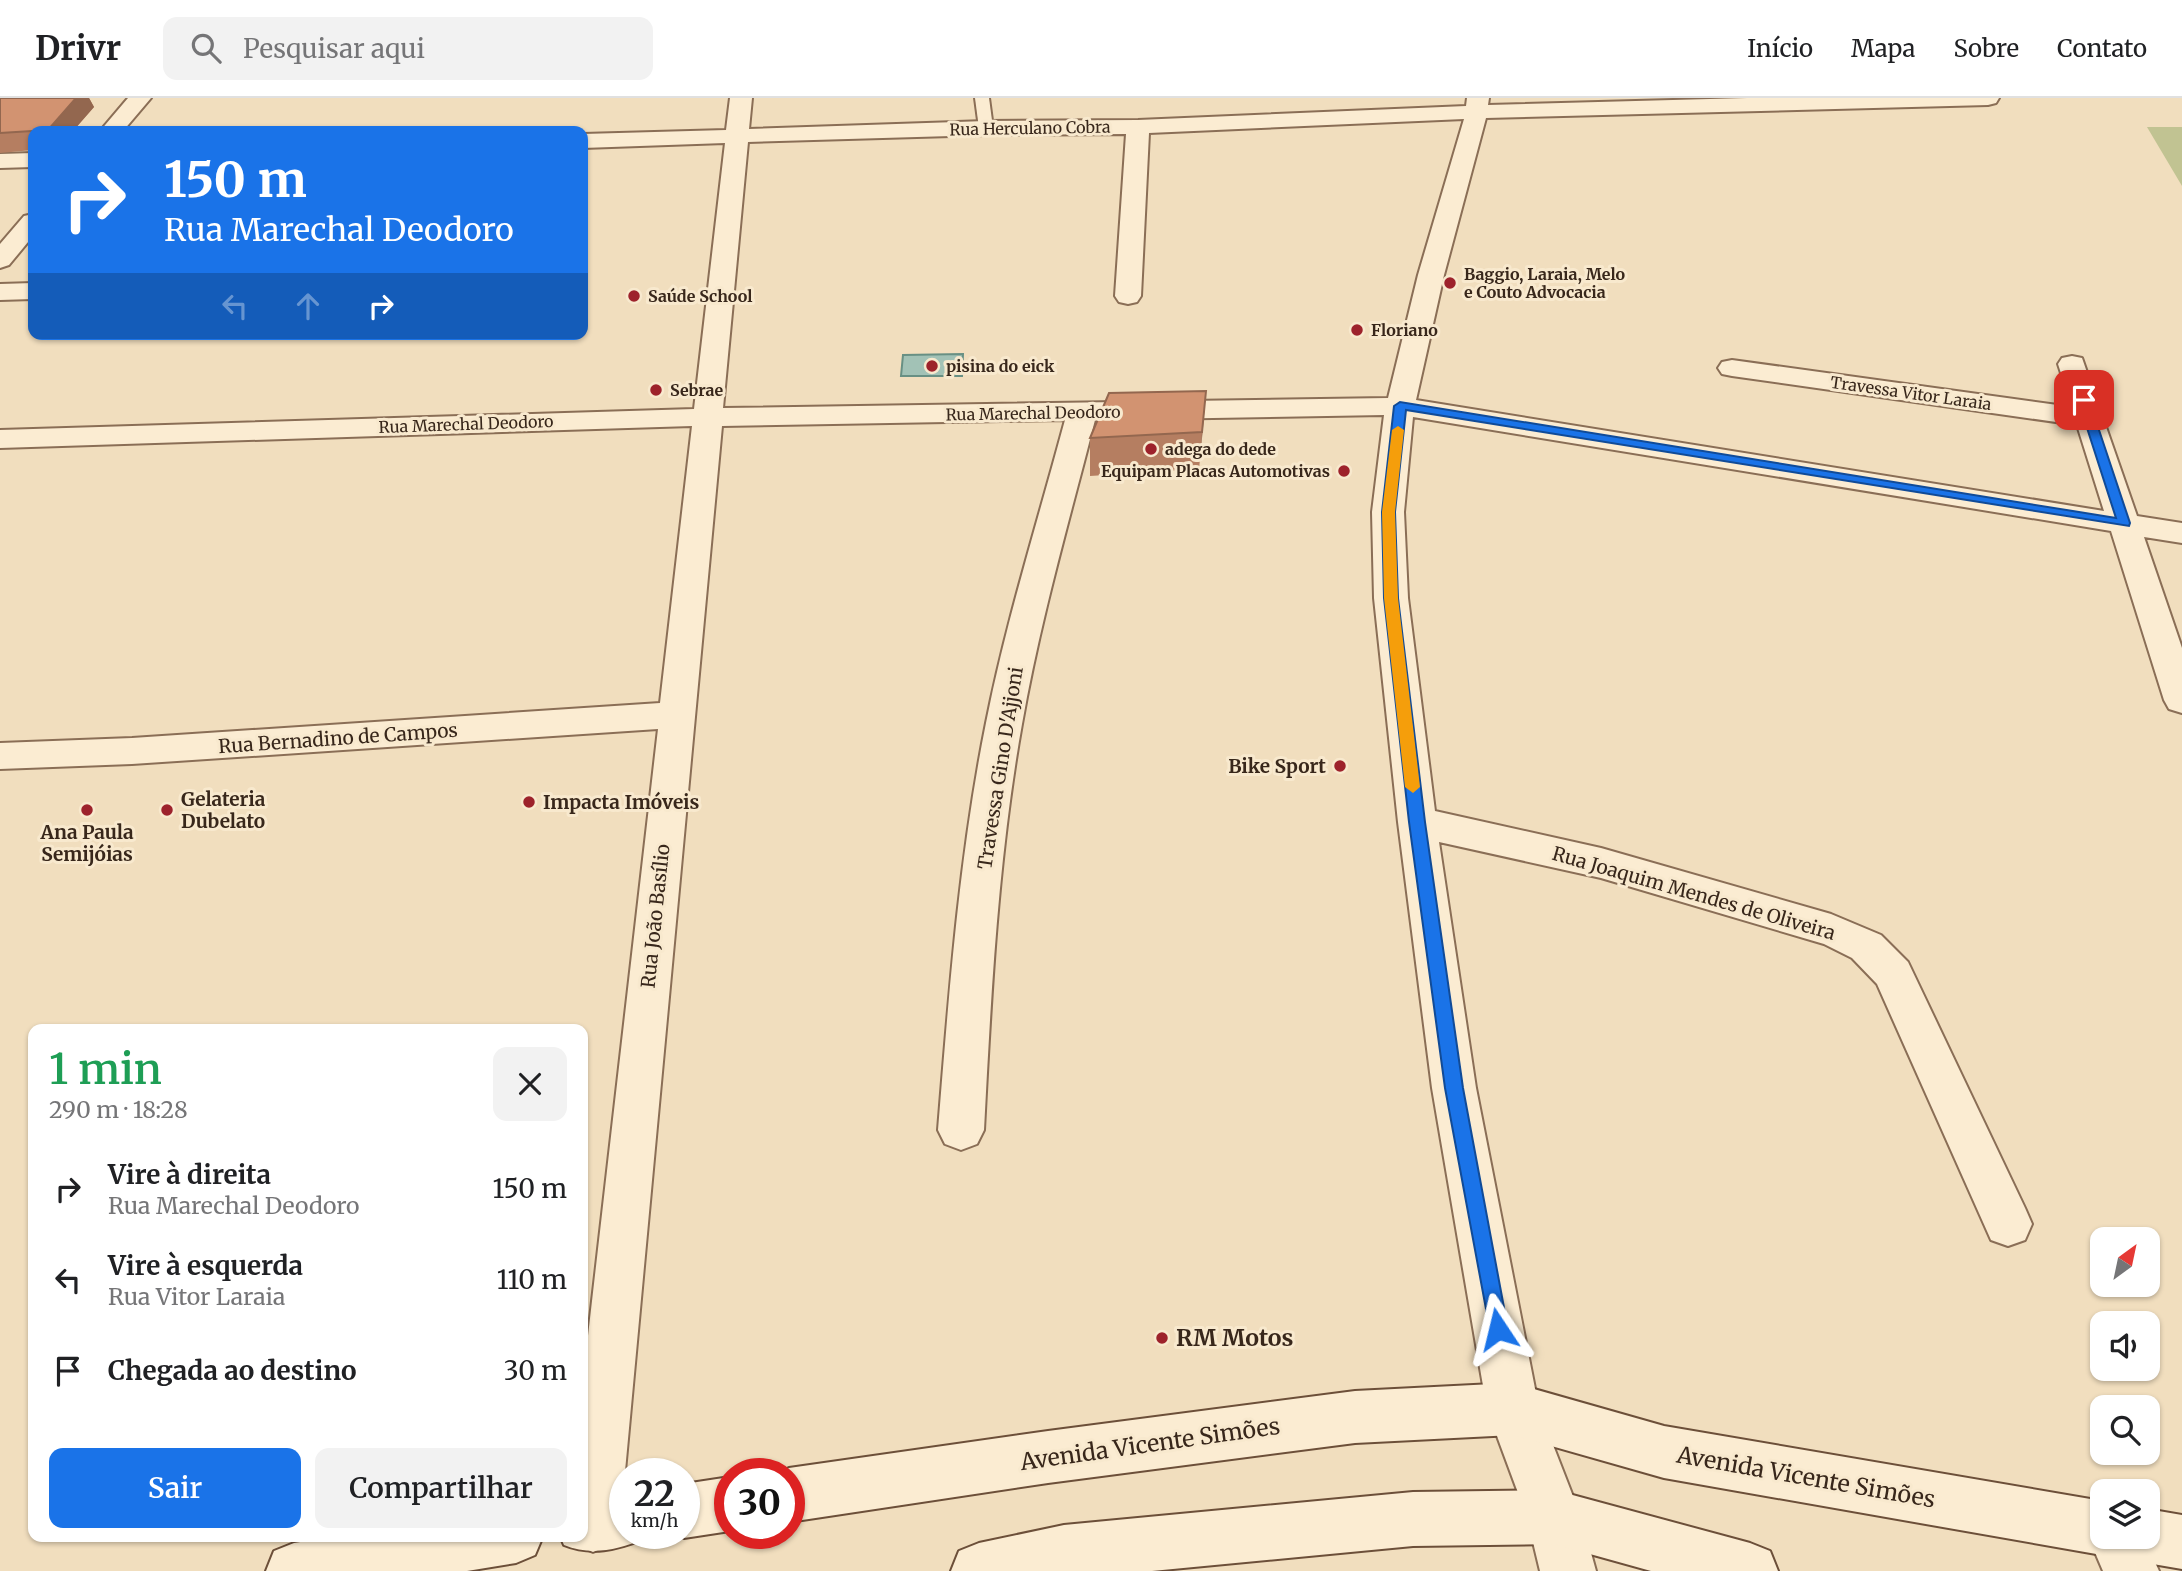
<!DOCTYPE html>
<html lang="pt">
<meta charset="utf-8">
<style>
:root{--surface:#fff;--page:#f2f2f2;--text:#202124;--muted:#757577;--line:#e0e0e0;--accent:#1a73e8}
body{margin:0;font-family:Merriweather,serif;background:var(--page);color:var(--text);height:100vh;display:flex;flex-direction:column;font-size:26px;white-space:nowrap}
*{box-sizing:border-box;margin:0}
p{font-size:23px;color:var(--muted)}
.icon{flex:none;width:38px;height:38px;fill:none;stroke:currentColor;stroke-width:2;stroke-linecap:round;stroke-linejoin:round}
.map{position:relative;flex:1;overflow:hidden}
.side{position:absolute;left:28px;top:926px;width:560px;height:518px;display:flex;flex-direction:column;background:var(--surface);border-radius:14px;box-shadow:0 2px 5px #0004}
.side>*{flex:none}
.banner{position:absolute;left:28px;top:28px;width:560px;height:214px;border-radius:14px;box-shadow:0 2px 5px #0004;background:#1a73e8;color:#fff;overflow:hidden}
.needle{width:46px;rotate:33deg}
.fabs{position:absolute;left:2090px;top:1129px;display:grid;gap:14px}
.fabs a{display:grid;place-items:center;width:70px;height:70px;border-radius:14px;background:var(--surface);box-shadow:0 2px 5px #0004;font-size:35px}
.speed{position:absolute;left:609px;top:1360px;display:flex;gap:14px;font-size:35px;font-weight:700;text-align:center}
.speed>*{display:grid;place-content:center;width:91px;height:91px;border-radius:50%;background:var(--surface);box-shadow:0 2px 5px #0004;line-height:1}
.speed small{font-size:18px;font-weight:400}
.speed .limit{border:10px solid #d22;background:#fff;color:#111}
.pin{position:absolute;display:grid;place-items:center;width:60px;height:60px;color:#fff;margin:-30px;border-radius:14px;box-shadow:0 4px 10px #0006}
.me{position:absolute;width:77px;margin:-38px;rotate:350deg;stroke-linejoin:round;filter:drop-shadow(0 0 5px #0008)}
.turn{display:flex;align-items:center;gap:24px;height:147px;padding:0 21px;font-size:32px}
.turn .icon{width:91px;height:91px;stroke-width:2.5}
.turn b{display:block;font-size:49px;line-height:60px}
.lanes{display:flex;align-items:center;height:66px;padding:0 21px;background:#0003;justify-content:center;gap:35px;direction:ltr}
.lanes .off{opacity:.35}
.round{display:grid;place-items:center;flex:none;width:74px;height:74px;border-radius:14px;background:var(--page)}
.head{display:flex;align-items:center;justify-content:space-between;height:119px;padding:0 21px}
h1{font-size:42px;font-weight:600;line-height:52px;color:#1e9e55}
.cta{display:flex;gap:14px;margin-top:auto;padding:14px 21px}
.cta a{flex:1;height:80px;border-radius:14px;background:var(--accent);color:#fff;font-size:28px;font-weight:600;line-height:80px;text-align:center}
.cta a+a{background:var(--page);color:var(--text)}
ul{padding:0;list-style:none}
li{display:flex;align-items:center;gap:21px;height:91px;padding:0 21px}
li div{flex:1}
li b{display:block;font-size:26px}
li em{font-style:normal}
header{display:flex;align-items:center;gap:42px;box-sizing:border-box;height:98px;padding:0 35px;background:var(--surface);border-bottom:2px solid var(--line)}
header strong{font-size:33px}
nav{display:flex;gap:38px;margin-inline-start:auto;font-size:24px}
.search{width:490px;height:63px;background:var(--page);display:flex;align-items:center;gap:18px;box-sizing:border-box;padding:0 24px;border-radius:14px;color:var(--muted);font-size:26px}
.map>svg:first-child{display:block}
.cemetery{fill:#c1c392}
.water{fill:#a2c2b6;stroke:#689084;stroke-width:2}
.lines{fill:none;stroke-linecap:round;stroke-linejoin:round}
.lane-casing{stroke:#8a6e56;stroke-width:4}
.street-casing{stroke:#8a6e56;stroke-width:4}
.secondary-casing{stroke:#6c4f39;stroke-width:4}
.lane{fill:#fbecd2;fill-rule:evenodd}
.street{fill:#fbecd2;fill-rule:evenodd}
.secondary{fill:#fbecd2;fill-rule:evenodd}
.wall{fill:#b57e61}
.shaded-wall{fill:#93674f}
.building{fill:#d29371;stroke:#93674f;stroke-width:2}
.route{fill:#1a73e8;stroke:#114b97;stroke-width:2}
.slow{fill:#f59e0b}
.poi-dot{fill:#9d222b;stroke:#f8e9ce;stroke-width:2.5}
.labels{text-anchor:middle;stroke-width:6;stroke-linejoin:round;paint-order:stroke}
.far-street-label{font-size:16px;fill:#38271b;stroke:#f8e9ce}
.far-poi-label{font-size:16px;font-weight:bold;fill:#38271b;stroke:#f8e9ce;text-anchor:start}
.street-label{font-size:19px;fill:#38271b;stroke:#f8e9ce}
.poi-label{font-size:19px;font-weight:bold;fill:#38271b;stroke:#f8e9ce;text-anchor:start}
.near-poi-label{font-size:23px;font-weight:bold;fill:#38271b;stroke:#f8e9ce;text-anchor:start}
.near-street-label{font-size:23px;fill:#38271b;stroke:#f8e9ce}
</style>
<header>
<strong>Drivr</strong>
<div class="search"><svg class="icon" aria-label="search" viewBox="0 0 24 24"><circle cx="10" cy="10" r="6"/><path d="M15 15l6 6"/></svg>Pesquisar aqui</div>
<nav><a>Início</a><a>Mapa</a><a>Sobre</a><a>Contato</a></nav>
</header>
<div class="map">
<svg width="2182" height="1473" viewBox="0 0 2182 1473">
<rect width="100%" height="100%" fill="#f1debe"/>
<path class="cemetery" d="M2147,29H2182V88Z"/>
<path class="water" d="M963,256L962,278H901L903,257Z"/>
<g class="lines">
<g class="lane-casing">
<path id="lane" d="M975,0H989L993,30L991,33L986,34L979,30Z"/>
</g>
<g class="street-casing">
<path id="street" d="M128,0H151L123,33H100Z
M730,0H752L749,31L986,23L1138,22L1466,8L1467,0H1489L1488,7L1747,0H1999L1996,5L1988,7L1486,20L1444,177L1416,302L2104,413L2077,327L1732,278L1722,276L1718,270L1722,264L1732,262L2072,309L2058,266L2062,260L2072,258L2082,260L2137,418L2182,425V445L2144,439L2182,550V615L2169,611L2164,602L2111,433L1413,319L1404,414L1408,500L1435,713L1601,750L1831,816L1881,837L1908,864L2025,1110L2032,1126L2025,1142L2008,1148L1991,1142L1877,886L1852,860L1824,846L1601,780L1439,744L1476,990L1539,1311L1581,1419L1596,1473H1540L1527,1419L1487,1311L1432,990L1398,724L1374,500L1372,414L1384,317L1095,322C1069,423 1040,523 1022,626C998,760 991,896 984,1032L977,1046L961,1052L945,1046L938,1032C949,896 959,759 986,625C1006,523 1038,423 1065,322L722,328L620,1427L612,1446L593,1454L574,1446L571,1438H583V1281L658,631L132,666L0,671V645L132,640L660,605L692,328L0,350V332L694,311L725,45L583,50V36L726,32ZM1464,21L1418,177L1388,300L723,310L748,44L986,37L1126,36L1115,198L1119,204L1128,206L1137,204L1141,198L1149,35Z
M33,55V69L0,70V56Z
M33,116V138L9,167L0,170V146L24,118Z
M33,185V201L0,202V186Z
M2102,1416V1438H2143L2159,1473H2103L2088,1438L2096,1419Z"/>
</g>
<g class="secondary-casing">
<path id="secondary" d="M1513,1285L1664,1328L2102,1403V1438H2147V1411L2182,1417V1471L2147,1465L2128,1457L2123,1445L2121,1449L2102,1457L1664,1380L1513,1337L1355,1345L1048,1385L789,1424V1376H776L789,1370L1048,1333L1355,1293Z
M730,1379V1433L684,1440L672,1435H684V1386Z
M1554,1392L1750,1445L1770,1453L1778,1473H1651L1554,1446L1413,1448L1152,1473H951L959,1453L979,1445L1064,1427L1413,1394Z
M625,1395V1435H647L644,1441C617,1452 591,1458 564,1447L560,1438H583V1401Z
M338,1438H543L535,1457L516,1465L467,1473H266L274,1453L294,1445Z"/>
</g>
<use href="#lane" class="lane"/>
<use href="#street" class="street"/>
<use href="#secondary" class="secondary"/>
</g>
<path class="wall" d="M0,0H89L94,9L73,33H33V52L0,55Z
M1206,293L1199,371L1090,378V340Z"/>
<path class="shaded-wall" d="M76,0H89L94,9L73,33H49L48,32Z
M1206,293L1203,330L1199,371L1202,334Z"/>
<path class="building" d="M0,0H76L48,32L0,35Z
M1206,293L1202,334L1090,340L1109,295Z"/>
<path class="route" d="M2084,298L2089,302L2130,425L2129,428L1406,312L1395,414L1398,500L1425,724L1463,990L1508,1231L1505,1238L1498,1241L1491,1238L1445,990L1409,724L1384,500L1382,414L1394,308L1400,304L2116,420L2078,302Z"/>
<path class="slow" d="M1398,328L1404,332L1395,414L1398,500L1420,689L1413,695L1405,689L1384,500L1382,414L1392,332Z"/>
<g class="poi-dot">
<circle cx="1450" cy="185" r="7"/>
<circle cx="634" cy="198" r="7"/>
<circle cx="1357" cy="232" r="7"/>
<circle cx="932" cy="268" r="7"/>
<circle cx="656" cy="292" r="7"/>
<circle cx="1151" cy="351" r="7"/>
<circle cx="1344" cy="373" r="7"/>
<circle cx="1340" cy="668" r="7"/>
<circle cx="529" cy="704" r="7"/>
<circle cx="87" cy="712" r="7"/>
<circle cx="167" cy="712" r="7"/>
<circle cx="1162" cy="1240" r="7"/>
</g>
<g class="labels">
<g class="far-street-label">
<text transform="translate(1030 30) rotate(-1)" y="6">Rua Herculano Cobra</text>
<text transform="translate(1911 295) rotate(8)" y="6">Travessa Vitor Laraia</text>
<text transform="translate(1033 315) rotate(-1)" y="6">Rua Marechal Deodoro</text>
<text transform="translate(466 326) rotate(-2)" y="6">Rua Marechal Deodoro</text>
</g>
<g class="far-poi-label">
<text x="1464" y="182">Baggio, Laraia, Melo<tspan x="1464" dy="18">e Couto Advocacia</tspan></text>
<text x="648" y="204">Saúde School</text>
<text x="1371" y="238">Floriano</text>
<text x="946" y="274">pisina do eick</text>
<text x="670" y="298">Sebrae</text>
<text x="1165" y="357">adega do dede</text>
<text x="1330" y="379" text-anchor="end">Equipam Placas Automotivas</text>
</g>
<g class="street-label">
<text transform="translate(338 640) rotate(-4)" y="7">Rua Bernadino de Campos</text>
<text transform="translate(1000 670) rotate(-81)" y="7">Travessa Gino D'Ajjoni</text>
<text transform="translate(1694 795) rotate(16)" y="7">Rua Joaquim Mendes de Oliveira</text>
<text transform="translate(655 818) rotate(-84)" y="7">Rua João Basílio</text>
</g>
<g class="poi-label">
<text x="1326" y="675" text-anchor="end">Bike Sport</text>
<text x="181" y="708">Gelateria<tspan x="181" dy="22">Dubelato</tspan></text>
<text x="543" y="711">Impacta Imóveis</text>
<text x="87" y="741" text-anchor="middle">Ana Paula<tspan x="87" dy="22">Semijóias</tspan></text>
</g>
<g class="near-poi-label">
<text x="1176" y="1248">RM Motos</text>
</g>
<g class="near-street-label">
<text transform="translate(1150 1346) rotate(-8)" y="8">Avenida Vicente Simões</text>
<text transform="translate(1806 1379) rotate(10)" y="8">Avenida Vicente Simões</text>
</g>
</g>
</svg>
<div class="fabs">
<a><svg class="needle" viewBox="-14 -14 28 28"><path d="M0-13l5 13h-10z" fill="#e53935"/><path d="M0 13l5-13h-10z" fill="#757577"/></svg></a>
<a><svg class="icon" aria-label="sound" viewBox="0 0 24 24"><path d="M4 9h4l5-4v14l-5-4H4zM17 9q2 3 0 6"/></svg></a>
<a><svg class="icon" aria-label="search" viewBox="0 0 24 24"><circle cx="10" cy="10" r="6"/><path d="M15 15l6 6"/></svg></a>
<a><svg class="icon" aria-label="layers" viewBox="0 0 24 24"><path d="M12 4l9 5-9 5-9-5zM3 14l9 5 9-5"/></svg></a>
</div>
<div class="speed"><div>22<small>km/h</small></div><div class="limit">30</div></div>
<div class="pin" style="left:2084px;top:302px;background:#d93025"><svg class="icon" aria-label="arrive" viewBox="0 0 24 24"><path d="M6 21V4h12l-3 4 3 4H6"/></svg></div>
<svg class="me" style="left:1498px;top:1231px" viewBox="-20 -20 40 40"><path d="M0-17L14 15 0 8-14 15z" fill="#1a73e8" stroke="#fff" stroke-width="4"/></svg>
<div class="banner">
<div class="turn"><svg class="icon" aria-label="right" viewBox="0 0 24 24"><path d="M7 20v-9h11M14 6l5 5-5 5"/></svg><div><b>150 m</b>Rua Marechal Deodoro</div></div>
<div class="lanes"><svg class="icon off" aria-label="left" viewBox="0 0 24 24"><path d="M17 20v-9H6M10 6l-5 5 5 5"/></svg><svg class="icon off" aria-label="ahead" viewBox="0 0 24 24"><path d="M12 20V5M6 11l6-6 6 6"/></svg><svg class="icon" aria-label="right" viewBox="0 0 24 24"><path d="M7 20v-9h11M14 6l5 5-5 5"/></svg></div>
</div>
<section class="side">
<div class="head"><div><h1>1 min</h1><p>290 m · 18:28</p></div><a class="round"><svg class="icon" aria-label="close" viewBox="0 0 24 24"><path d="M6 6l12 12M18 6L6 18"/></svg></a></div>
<ul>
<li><svg class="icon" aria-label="right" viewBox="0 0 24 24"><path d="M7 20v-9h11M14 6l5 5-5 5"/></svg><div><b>Vire à direita</b><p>Rua Marechal Deodoro</p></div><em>150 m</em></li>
<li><svg class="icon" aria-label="left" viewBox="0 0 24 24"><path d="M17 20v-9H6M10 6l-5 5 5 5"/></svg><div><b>Vire à esquerda</b><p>Rua Vitor Laraia</p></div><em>110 m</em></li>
<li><svg class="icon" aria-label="arrive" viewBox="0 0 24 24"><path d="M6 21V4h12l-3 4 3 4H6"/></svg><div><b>Chegada ao destino</b></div><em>30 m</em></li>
</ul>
<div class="cta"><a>Sair</a><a>Compartilhar</a></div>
</section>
</div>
